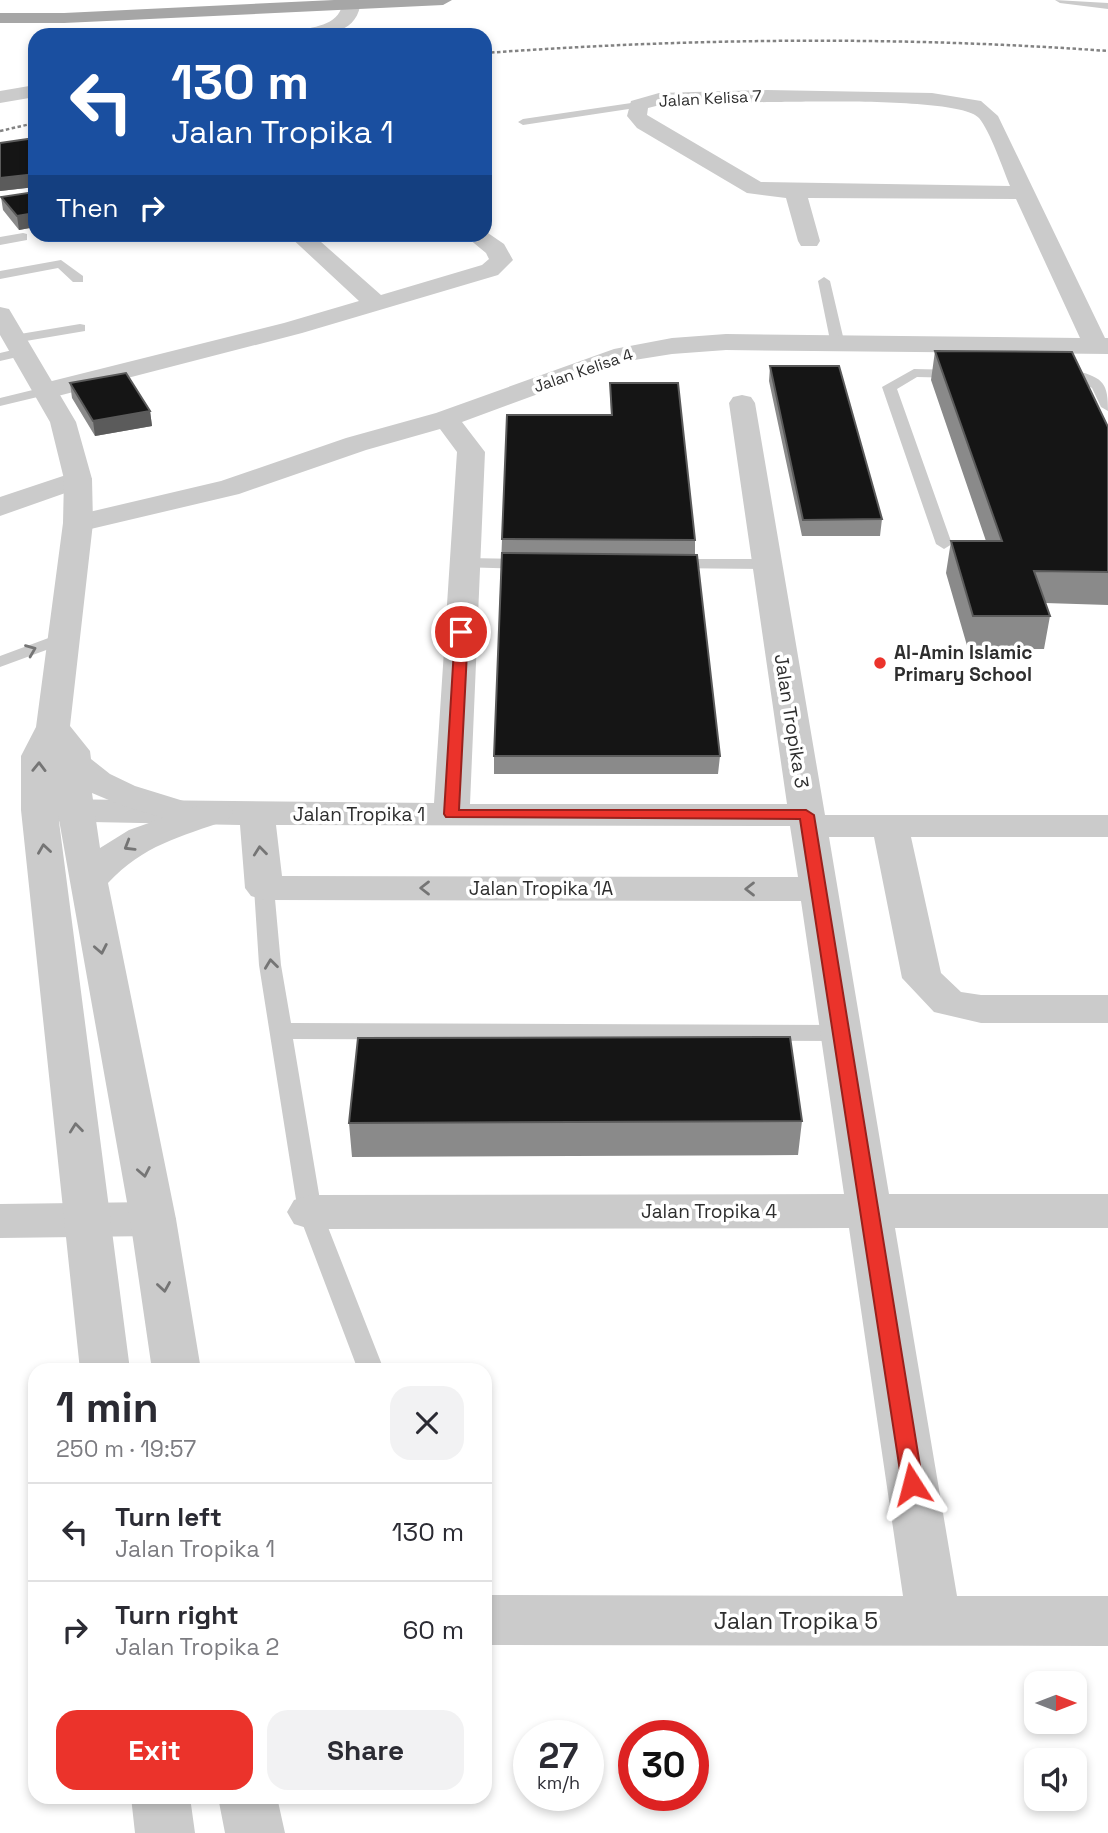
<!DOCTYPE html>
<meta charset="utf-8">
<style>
:root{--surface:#fff;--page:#f2f2f3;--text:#2b2b33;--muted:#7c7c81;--line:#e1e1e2;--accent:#eb332b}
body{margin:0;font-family:"Space Grotesk",sans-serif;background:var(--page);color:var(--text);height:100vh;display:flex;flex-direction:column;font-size:26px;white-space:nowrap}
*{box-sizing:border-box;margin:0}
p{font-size:23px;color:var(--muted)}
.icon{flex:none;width:38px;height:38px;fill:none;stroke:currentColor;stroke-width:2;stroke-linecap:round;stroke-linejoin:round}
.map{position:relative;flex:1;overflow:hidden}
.side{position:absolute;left:28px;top:1363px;width:464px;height:441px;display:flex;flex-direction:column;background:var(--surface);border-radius:21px;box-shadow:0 4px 10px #0003}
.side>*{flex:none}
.guide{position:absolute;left:28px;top:28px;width:464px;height:214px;border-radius:21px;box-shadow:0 4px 10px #0003;background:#1a4fa0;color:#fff;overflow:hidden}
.needle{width:46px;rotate:90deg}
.buttons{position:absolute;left:1024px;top:1671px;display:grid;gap:14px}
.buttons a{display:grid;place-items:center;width:63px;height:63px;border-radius:14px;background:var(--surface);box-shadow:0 4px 10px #0003;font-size:35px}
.speed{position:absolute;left:513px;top:1720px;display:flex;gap:14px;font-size:35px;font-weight:700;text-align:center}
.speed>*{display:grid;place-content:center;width:91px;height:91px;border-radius:50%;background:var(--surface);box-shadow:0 4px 10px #0003;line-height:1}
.speed small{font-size:18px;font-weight:400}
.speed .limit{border:10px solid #d22;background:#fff;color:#111}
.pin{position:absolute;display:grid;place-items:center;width:60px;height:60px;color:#fff;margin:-30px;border:4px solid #fff;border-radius:50%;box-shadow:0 2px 7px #0007}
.me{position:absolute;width:77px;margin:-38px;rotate:351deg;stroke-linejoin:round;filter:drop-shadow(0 0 5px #0008)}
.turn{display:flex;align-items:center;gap:24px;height:147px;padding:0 28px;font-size:32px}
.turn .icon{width:91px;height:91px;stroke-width:2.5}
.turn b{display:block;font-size:49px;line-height:60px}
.then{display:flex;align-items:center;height:66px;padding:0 28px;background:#0003;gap:14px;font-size:26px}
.round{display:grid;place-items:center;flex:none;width:74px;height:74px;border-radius:21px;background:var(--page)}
.overview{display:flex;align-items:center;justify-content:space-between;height:119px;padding:0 28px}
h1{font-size:42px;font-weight:600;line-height:52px}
.button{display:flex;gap:14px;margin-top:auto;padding:14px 28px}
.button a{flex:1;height:80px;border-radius:21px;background:var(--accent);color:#fff;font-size:28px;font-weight:600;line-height:80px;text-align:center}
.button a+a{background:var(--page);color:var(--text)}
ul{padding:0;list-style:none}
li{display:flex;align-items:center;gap:21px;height:98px;padding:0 28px;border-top:2px solid var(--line)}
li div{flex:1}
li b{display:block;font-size:26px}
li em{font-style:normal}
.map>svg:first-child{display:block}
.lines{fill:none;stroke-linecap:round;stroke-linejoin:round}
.service{fill:#cbcbcb;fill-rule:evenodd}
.minor{fill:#cbcbcb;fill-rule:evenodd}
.tertiary{fill:#cbcbcb;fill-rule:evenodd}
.primary{fill:#a6a6a6;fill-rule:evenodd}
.rail{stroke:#838383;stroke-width:2.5;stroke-dasharray:3.5 2.5;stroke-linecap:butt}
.wall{fill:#8a8a8a}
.shaded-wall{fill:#5b5b5b}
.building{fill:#151515;stroke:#5b5b5b;stroke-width:2}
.oneway{stroke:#757575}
.route{fill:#eb332b;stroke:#99211c;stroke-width:2}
.poi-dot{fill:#eb332b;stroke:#fff;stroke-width:2.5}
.labels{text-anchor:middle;stroke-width:7;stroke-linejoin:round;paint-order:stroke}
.far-street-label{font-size:16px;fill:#2e2e2e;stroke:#fff}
.poi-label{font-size:19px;font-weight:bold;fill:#2e2e2e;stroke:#fff;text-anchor:start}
.street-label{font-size:19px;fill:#2e2e2e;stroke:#fff}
.near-street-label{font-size:23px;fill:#2e2e2e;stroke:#fff}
</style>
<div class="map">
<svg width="1108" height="1833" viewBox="0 0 1108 1833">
<rect width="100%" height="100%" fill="#fff"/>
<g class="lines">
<path class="service" d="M1055,0L1108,3V9L1060,3Z
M638,102L643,105L642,107L523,125L518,122L523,119Z
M23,233L27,234V240L0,245V237Z
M61,260L83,276V282H73L58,268L0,279V271Z
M824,277L830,281L845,345L838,349L831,345L818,281Z
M80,324L85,325V331L14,343L7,339L14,335Z
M21,348L26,349V355L0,361V353Z
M914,369L960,370L967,374L960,378L917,377L897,389L952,544L944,549L936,544L882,387Z
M1077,371C1104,378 1108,384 1108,411L1101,407L1092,388L1072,378L1070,375Z
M45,387L52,391L50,394L0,406V398Z
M465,558L531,559L539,564L531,569L459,567L457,563L459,559Z
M671,559H767L775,564L767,569L665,568L663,564L665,560Z
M62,633L71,638L68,642L0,667V656Z
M264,882L271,883L274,888L281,965L291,1023L841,1025L849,1028L852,1033L849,1038L841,1041L293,1039L322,1212L384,1370H358L298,1212L259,965L254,888L257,883Z"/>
<path class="minor" d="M767,90L932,93L981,101L998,116L1105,338H1108V354L726,350L672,354L628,361L462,422L485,452L470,804H787L729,403L733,397L742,395L751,397L755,403L825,815H1108V837H911L941,973L961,992L981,995H1108V1023H981L934,1012L902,978L874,837H829L889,1194H1108V1228H895L957,1596H1108V1646L485,1645V1595L903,1596L849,1228L310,1229L294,1224L287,1212L294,1200L310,1195L844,1194L801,901L264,900L251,896L245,888L240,825L42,821L29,818L24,810L29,802L42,799L434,803L457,452L440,429L366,450L239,494L78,532L68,529L63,523L68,517L221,481L346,438L436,413L614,349L672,338L726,334L1080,338L1016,199L808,198L820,241L817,246H801L798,241L786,198L747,193L637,128L627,116L631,101L659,93ZM767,102C802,102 961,97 979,118C990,131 1003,169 1010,186L761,182L647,115L648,108L660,105ZM276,825L790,826L798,877L282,876Z
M485,231L504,244L513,260L498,275L302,333L54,397L45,399L36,397L32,391L36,385L284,323L359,301L287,234H312L381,295L482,265L489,259L486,253L463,234H485Z
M78,471L88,473L92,479L88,485L0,516V497Z
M153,1202L169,1207L176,1219L169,1231L153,1236L0,1238V1204Z"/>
<path class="tertiary" d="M343,0H361C358,37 322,35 294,35L297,31C317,26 341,25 343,0Z
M35,85V97L0,103V91Z
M0,307L9,309L12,314L76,422L92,479L93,523L70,726L90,751L91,759L110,774L135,786L190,803L193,808L215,801L228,804L233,812L228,820C179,837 144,845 108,883L176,1219L201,1370H152L130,1219L58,814L130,1370H80L21,810V756L36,727L63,523L64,479L50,422L0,335ZM92,793L123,806L163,818L129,830L100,848Z
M131,1797H190L195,1833H135Z
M218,1797H277L285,1833H225Z"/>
<path class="primary" d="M334,0H452L443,5L64,23H0V13H64Z"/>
<path class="rail" d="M485,53C693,38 900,36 1108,51
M0,131L35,123"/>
</g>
<path class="wall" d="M35,138V227L19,230L3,210L1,197L35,192V187L0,191V143Z
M935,351L1108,427V605L1045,603L1050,616L1044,649H968L946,573L951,541H986L931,380Z
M770,366L882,519L880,536H802L769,381Z
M70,383L150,411L152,426L95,436L72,398Z
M610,383L695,540V555L720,756L718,774H494V756L502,539L611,415Z
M802,1121L798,1155L352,1157L349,1123Z"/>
<path class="shaded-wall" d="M35,174V187L0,191V178Z
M35,213V227L19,230L17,216Z
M150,411L152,426L95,436L93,421Z"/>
<path class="building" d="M35,138V213L17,216L1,197L35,192V174L0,178V143Z
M935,351L1072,352L1108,427V572L1034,571L1050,616H973L951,541H1002Z
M770,366H839L882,519L803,520Z
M126,373L150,411L93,421L70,383Z
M610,383H678L695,540L502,539L507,415H612Z
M502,553L697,555L720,756H494Z
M790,1037L802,1121L349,1123L358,1038Z"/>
<defs><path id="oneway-chevron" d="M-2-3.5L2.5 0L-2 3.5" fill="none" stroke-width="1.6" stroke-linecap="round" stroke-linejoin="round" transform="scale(1.75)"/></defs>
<g class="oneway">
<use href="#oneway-chevron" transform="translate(31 650) rotate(-22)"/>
<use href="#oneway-chevron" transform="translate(39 767) rotate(-89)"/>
<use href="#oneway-chevron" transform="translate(129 846) rotate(149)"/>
<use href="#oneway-chevron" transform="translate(44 849) rotate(-98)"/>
<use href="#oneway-chevron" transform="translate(260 851) rotate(-96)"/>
<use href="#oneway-chevron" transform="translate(425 888) rotate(-180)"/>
<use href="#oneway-chevron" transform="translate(750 889) rotate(-180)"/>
<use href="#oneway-chevron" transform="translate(101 949) rotate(79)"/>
<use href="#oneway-chevron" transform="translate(271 964) rotate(-97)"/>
<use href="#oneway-chevron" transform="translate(76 1128) rotate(-96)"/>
<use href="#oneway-chevron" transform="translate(144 1172) rotate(79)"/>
<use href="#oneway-chevron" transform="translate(164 1287) rotate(81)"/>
</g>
<path class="route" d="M461,628L468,632L459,810H806L814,815L923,1484L920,1490L912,1493L905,1490L902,1484L800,819L446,817L444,814L455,632Z"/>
<circle class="poi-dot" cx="880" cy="663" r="7"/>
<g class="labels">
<g class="far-street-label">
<text transform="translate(710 98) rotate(-3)" y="6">Jalan Kelisa 7</text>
<text transform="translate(583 370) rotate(-19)" y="6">Jalan Kelisa 4</text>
</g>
<g class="poi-label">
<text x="894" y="659">Al-Amin Islamic<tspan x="894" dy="22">Primary School</tspan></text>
</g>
<g class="street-label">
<text transform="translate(792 721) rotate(81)" y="7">Jalan Tropika 3</text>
<text x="359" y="821">Jalan Tropika 1</text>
<text x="541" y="895">Jalan Tropika 1A</text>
<text x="709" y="1218">Jalan Tropika 4</text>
</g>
<g class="near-street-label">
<text x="796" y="1629">Jalan Tropika 5</text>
</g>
</g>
</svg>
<div class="buttons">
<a><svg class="needle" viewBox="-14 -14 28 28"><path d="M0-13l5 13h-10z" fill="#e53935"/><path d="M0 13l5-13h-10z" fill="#7c7c81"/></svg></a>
<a><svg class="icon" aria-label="sound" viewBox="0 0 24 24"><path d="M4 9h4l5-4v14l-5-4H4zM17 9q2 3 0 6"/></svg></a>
</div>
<div class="speed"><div>27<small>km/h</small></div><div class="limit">30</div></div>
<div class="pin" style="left:461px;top:632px;background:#d93025"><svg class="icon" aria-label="arrive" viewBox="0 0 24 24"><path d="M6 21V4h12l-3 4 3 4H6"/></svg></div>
<svg class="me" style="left:912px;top:1484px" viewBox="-20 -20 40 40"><path d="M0-17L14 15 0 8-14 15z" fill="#eb332b" stroke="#fff" stroke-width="4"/></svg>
<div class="guide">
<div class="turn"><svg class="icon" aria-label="left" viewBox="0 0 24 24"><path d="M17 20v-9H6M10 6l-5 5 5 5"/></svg><div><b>130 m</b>Jalan Tropika 1</div></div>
<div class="then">Then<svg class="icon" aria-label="right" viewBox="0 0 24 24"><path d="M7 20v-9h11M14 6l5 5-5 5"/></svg></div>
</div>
<section class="side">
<div class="overview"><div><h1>1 min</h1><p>250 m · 19:57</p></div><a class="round"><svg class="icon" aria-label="close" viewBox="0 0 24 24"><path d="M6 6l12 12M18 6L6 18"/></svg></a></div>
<ul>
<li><svg class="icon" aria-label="left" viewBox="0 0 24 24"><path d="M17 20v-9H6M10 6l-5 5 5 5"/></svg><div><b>Turn left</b><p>Jalan Tropika 1</p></div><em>130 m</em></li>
<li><svg class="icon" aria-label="right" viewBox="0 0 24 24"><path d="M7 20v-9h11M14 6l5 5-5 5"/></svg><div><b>Turn right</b><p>Jalan Tropika 2</p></div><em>60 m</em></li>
</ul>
<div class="button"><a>Exit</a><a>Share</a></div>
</section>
</div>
